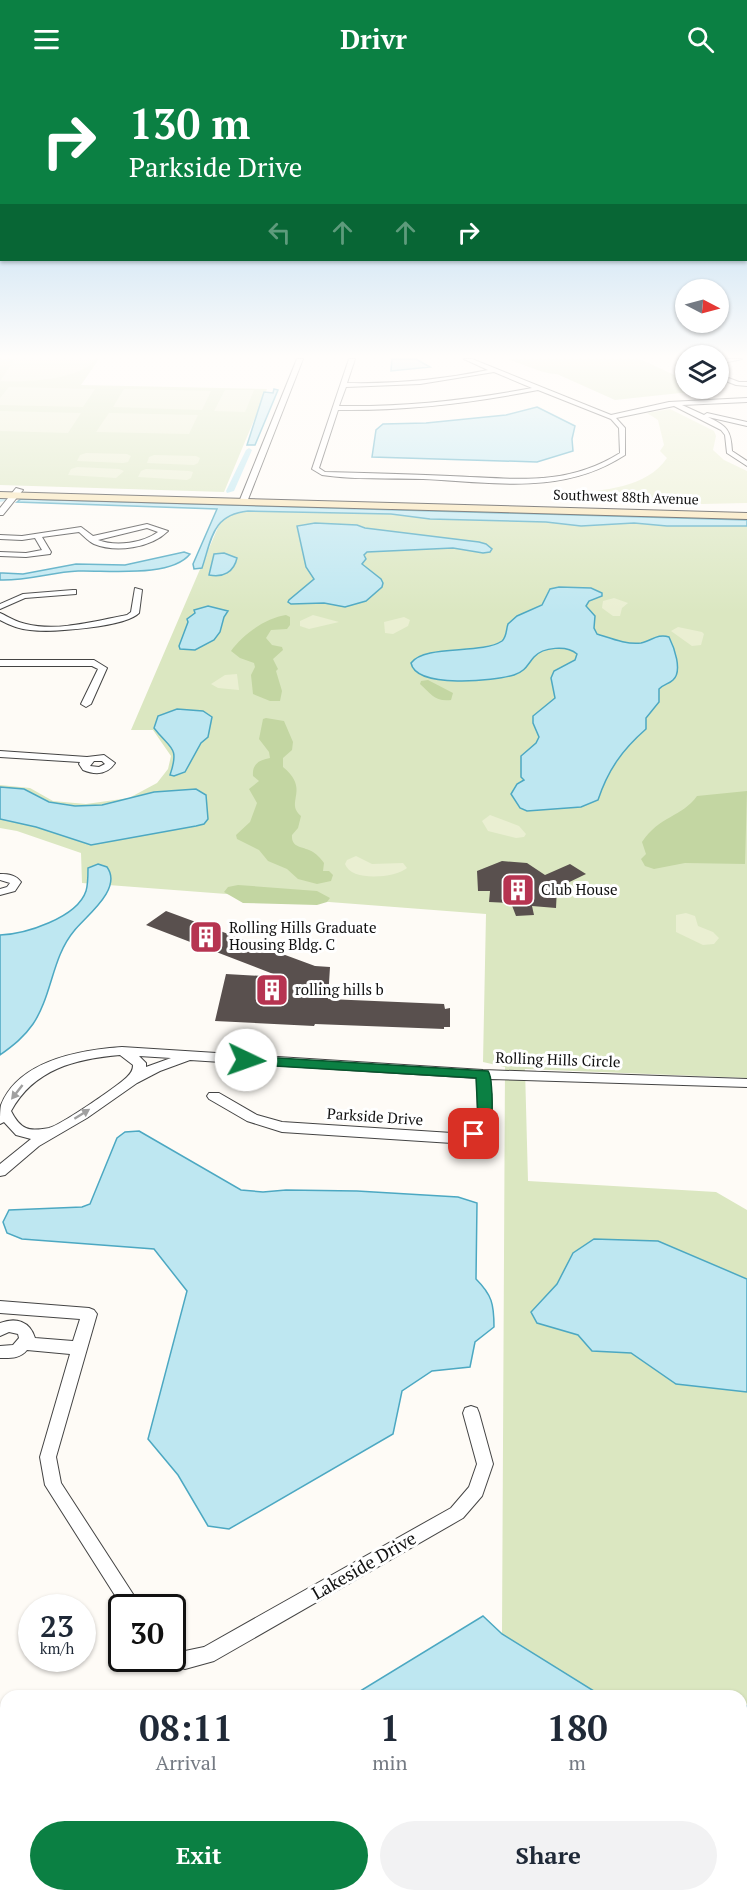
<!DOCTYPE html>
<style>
:root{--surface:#fff;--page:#f2f2f3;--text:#1f2937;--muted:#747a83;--accent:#0b8043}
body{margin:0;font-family:"PT Serif",serif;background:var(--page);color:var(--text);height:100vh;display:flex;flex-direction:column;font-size:22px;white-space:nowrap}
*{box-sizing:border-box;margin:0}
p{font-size:20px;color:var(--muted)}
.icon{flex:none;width:33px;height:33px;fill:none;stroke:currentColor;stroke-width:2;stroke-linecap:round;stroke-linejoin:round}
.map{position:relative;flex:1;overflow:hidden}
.side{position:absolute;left:0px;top:1612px;width:747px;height:212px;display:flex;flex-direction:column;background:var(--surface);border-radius:18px 18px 0 0;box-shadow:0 2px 4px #0004}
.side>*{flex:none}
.banner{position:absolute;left:0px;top:0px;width:747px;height:183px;box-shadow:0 2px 4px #0004;background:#0b8043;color:#fff;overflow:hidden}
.needle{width:39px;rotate:96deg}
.controls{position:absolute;left:675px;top:201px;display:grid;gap:12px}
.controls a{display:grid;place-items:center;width:54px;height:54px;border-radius:50%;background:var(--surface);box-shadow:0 2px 4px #0004;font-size:30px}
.speed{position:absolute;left:18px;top:1516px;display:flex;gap:12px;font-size:30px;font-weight:700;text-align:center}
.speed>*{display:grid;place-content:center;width:78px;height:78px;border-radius:50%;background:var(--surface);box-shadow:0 2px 4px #0004;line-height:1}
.speed small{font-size:15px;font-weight:400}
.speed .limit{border:3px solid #111;border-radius:9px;background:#fff;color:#111}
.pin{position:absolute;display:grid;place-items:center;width:51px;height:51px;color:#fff;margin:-26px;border-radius:12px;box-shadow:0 3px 9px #0006}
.me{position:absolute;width:66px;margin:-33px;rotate:93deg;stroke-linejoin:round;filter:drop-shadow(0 0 4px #0008)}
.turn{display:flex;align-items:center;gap:21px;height:126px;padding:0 30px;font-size:27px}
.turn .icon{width:78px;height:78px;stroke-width:2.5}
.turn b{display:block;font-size:42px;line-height:51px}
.lanes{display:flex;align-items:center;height:57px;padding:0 30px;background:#0003;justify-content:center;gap:30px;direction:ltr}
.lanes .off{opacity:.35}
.eta{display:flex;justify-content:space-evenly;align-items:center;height:102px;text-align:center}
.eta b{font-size:36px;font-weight:700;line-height:42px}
.primary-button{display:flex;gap:12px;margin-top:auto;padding:12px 30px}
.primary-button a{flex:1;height:69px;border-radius:36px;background:var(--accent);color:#fff;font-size:24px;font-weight:700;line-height:69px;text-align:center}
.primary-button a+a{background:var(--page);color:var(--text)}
header{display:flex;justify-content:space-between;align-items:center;height:78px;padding:0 30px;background:var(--accent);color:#fff;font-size:27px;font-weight:700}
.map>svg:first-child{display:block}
.green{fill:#dbe7c1}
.forest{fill:#c3d6a2}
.pitch{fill:#eaefd2}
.water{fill:#bee7f1;stroke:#4ca8c2;stroke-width:1.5}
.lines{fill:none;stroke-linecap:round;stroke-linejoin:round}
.canal{fill:#bee7f1;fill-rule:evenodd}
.building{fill:#59504e}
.street-casing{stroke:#444;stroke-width:2}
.secondary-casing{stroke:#333;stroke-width:2}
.street{fill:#fff;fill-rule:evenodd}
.secondary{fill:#f8e5b7;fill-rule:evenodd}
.oneway{fill:#a0a0a0}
.route{fill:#0b8043;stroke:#07532c;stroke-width:1.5}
.labels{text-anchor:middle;stroke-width:6;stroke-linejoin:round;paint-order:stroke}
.far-street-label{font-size:14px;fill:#111;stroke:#fff}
.poi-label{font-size:15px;fill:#111;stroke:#fff;text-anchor:start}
.street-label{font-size:15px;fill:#111;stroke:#fff}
.near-street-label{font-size:18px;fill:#111;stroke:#fff}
</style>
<header><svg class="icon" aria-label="menu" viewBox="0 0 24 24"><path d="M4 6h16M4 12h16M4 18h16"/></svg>Drivr<svg class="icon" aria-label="search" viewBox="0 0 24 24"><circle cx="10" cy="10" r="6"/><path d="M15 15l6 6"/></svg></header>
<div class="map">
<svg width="747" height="1823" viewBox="0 0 747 1823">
<rect width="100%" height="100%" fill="#fefbf6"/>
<path class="green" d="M0,281H99L81,307L267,311L224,414L0,407Z
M507,281H640L685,302L686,310L708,312L615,322L557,296C546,297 520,285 507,281Z
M228,426L747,440V1000L525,991L528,1103L716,1114L747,1132V1739L741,1737V1618H352L483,1538L502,1555L505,989L483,984L486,836L82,805L81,775L17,753L0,750V707L30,710L53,723L86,726L129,720L157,705L168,691L171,678L153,652H131Z"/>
<path class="forest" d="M286,537L290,539V547L287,551L271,552L266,560L272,567L282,569L283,572L273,581L278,591L276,593L282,613L280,623H270L253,616L251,597L255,589L254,585L240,580L231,573C243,556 266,540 286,537Z
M428,602L453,615L451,622C435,624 431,616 420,606L421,603Z
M266,640L284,643L293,664L292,672L283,680V689C311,712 284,724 301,738L298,750L292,757C291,771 304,768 313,774C318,777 321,781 324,785L323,793H329L333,797L331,803L317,806L298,801L287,791L268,783L259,772L237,761L236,757L250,744L257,725L249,711L259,703L253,698C252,686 259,682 270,680L269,674L259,661L263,641Z
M747,713L745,786L685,785L654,791L645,788L641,781L646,776L642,764C659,738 682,739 697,718Z
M238,807L317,813L330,820L327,824L317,827L243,825L224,814L228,809Z"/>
<path class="pitch" d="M15,281H96C78,303 26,304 0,303Z
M9,309L95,311L83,329L0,327V320Z
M124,311L211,313L202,332L113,329Z
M225,312H254L245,334L214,333Z
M670,331L714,353L716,358L713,372L724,382L747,393V425L702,426L577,423L569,415C602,413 647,410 667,380L660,373L664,367L658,342L647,335Z
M0,333L81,335L68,355L0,353Z
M109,335L198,337L189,356L96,354Z
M86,375L127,376L131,378L128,384L123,385L77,383L80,377Z
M154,377L196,378L200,380L198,385L194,387L147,385L149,379Z
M77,389L119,391L124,393L116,400L68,397L71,391Z
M146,391L189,393L193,394L191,400L187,402L138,399L141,393Z
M614,520L628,525L622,530L620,538H613L602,530L603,523Z
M313,537L339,544L309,551L300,548V543Z
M404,539L410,542L408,548L393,556L385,555L384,544Z
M678,549L702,554L704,556L701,567L692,568L671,553Z
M237,596L239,612L218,610L211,606L225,597Z
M490,737L519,748L526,756L524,759L516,760L488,753L482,743Z
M356,778L372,786L403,785L407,790C395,800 351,804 345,786L347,782Z
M686,835L695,838L698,848L713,854L719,860L714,866L703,867L676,854V837Z"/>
<path class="water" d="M392,281H416L430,289L391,293Z
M274,311L278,312L255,367H247L264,314L273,315Z
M537,329L575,348L572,361L573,373L537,384L372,379L376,352L383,346L426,345L506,337Z
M21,421L747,442V448H667L634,445L581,448L546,444L430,441L391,436L248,433C212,437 212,460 202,490L194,491L193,486L217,431L17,424Z
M315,445L357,447L365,450L479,464L486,466L492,471L490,474L483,475L453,470L367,474L364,477L366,481L362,486L381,501L383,505L382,509L366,523L345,529L324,525L291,526L288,524L289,522L314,501L306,489L297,448Z
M184,474L190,476C171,500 107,492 78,493C52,494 27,503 0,502V495H3L23,496L76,486L125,487Z
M224,475L237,480C234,494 223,500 209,497L214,476Z
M559,509L591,510L602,515V518L589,523L586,528L595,538L594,550L597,556C610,560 627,567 641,565C651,563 658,555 669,559C674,569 683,593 673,602C669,606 664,606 659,611V624L646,640V651C622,672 608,692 598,722L581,729L527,733L520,730L511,716L517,706L524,702L521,699V678L536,665L539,659L533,645V638L555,620L551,600L554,593L575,582L577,576C567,567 543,569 534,579C527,587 526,593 514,597C495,603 416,611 411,585C425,566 481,577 502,563C507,559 506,551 508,546L517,538L542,527L550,511Z
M208,528L228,533L224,539L220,554L214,562L195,572L180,571L179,568L188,544L187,541L195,535L194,532Z
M177,631L203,633L212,639L208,659L201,665L185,694L174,698L170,697C180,668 170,671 154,650L158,638Z
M0,709L24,711L49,724L75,728L102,727L154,714L196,711L206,717L208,741L204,746L196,748L91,767L36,749L0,741Z
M98,786L107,789C123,811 86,838 74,853C52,879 52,918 33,946C24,959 14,967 0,977V857C25,856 77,840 86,813C88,807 88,797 88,790Z
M139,1053L241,1112L263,1114L286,1112L357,1113L458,1119L477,1125L476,1201C492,1217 494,1226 494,1249L475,1264L470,1289L432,1293L402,1313L393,1356L229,1451L208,1448L178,1397L148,1361L187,1213L154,1171L22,1161L7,1155L3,1144L9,1132L82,1129L90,1126L117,1060L125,1054Z
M594,1161L658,1163L747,1201V1314L676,1306L631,1275L592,1273L578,1257L537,1245L531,1234L557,1206L573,1175Z
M483,1538L502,1556L602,1618H352Z
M741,1628H747V1697L741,1695Z"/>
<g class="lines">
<path class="canal" d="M249,370L252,372L234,413L227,415L226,413L246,372Z
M0,420L10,422L0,424Z"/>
</g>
<path class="building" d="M502,783L527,785L545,797L570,786L586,796L557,810L556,830L532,828L534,837L516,838L511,825L489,824L490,813H478L477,793Z
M166,833L315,888L330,889L328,921L444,926L445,931L450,930V949H444V951L315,946L314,948L215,943L226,896L281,899L146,847Z"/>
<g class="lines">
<g class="street-casing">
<path id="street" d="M297,281H303L247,424L240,426L239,424Z
M349,281H355L347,305C395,306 441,302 488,292L464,281H472L611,337L669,324L747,320V324L682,327L704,337L707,335L747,344V348L708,339C727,348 731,352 732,373L747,383V388L727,375L725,357L721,352L674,328L616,340L625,350V377C562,418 494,404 423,401C390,400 354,402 322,397L312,391ZM494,294L532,310C468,322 405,329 339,328L346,309L420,306ZM538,312L611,341L619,350L620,375C564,410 512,400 450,398C408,396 367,395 325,394L319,390L338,332C406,333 472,325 538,312Z
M729,281H742L718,286V282Z
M718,296L739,304H747V308L736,307L718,300Z
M16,410L23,412L3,437H0V430Z
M147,446L168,453C151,470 116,475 94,466C88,463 84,458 79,454L42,459L51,474L50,476L26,479L0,478V474L26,475L42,472L35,460L22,462L0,461V457L22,458L81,449L93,458ZM147,450L158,454C143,465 116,469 98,462Z
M135,510L142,512L139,535C126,549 51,555 30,552C19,551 9,547 0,542V535C9,539 16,544 26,546C58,554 95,543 127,537L131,534Z
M73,512H76V516L25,520L0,531V526L23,516Z
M0,582H94L107,590L91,626L86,629L81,626L98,591L92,588H0Z
M0,673L87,679L104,677L115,685C107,697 95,697 83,692L79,686L80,684L0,679ZM94,683H102L105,686L99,689L90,688Z
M0,796C9,796 16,797 21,804L15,813L0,817V811L7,809L10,805L0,802Z
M122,969L483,992L747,1001V1009L490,1001C491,1019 495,1040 487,1056L452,1065L282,1054L247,1043L209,1021L207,1018L209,1015H219L257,1037L282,1044L452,1055L476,1050L478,1039L477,1000L190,982L160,993L137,1005L87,1040L39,1068L5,1097L0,1098V1086L31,1061L16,1057L4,1044L0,1046C0,1040 0,1032 1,1027C19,982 80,972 122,969ZM120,977L133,987C133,992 131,995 127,999C118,1008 61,1047 49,1050C43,1051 32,1053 26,1050C19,1047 14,1039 11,1033C34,991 75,981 120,977ZM139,978L171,980L146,989V985Z
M0,1223L89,1230L94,1232L97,1236L56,1379L61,1405L142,1530H123L45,1407L40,1379L70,1276L27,1272C20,1281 10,1280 0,1280V1268L13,1267L19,1260L18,1256L9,1254L0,1258V1245C16,1239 30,1243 35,1260L73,1263L80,1241L0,1235Z
M471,1328L477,1330L479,1335L493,1386L482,1418L463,1440L214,1583L185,1591L165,1583L164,1581H172V1568L185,1573L204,1569L451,1430L469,1409L477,1386L463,1335L465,1330Z"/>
</g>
<g class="secondary-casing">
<path id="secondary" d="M0,414L747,435V441L0,420Z"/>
</g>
<use href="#street" class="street"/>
<use href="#secondary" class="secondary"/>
</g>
<defs><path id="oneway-solid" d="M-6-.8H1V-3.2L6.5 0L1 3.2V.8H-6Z" transform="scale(1.5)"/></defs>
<g class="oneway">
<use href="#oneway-solid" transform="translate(17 1014) rotate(128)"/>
<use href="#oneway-solid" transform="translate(82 1036) rotate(-32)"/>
</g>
<linearGradient id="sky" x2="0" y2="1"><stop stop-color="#97c8ec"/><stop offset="0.52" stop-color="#fffdfb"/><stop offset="1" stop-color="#fffdfb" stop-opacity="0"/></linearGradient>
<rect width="747" height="536" fill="url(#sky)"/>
<path class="route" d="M246,978L488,993C492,999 491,1008 492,1016C492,1032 496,1068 468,1060L466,1056L475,1050L478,1039L476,1000L241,986L239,982L241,979Z"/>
<defs>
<g id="building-square" transform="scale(1.725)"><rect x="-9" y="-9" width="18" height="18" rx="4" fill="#b63451" stroke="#fff"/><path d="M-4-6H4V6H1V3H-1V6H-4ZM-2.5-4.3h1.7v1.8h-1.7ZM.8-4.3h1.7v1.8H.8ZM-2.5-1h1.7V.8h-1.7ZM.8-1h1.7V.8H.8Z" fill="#fff"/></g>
</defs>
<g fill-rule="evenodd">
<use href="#building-square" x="518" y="812"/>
<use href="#building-square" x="206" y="859"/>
<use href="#building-square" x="272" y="912"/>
</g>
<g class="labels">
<g class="far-street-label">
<text transform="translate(626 419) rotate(2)" y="5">Southwest 88th Avenue</text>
</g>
<g class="poi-label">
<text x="541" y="817">Club House</text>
<text x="229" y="855">Rolling Hills Graduate<tspan x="229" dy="17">Housing Bldg. C</tspan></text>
<text x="295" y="917">rolling hills b</text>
</g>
<g class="street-label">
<text transform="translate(558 982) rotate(2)" y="5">Rolling Hills Circle</text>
<text transform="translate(375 1039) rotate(4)" y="5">Parkside Drive</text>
</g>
<g class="near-street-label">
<text transform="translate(364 1488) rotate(-30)" y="6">Lakeside Drive</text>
</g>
</g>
</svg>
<div class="controls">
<a><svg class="needle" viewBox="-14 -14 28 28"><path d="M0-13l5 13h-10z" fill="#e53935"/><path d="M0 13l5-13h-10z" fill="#747a83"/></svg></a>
<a><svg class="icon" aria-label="layers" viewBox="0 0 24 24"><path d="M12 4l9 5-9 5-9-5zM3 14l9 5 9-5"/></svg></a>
</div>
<div class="speed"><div>23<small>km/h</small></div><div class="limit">30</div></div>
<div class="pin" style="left:474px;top:1056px;background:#d93025"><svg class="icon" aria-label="arrive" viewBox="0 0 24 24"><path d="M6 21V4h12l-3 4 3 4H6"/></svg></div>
<svg class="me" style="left:246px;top:982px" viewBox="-20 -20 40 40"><circle r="19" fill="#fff"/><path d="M0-13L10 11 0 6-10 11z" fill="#0b8043"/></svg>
<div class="banner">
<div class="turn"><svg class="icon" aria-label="right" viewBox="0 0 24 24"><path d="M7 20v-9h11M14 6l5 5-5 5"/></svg><div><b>130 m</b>Parkside Drive</div></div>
<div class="lanes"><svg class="icon off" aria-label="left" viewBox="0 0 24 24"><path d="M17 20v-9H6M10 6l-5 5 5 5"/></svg><svg class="icon off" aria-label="ahead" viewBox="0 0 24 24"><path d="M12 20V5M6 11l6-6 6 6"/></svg><svg class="icon off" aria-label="ahead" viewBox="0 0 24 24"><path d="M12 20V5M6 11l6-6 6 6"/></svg><svg class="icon" aria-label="right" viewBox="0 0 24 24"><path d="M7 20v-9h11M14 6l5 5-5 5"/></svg></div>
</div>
<section class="side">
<div class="eta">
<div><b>08:11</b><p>Arrival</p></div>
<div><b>1</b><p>min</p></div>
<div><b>180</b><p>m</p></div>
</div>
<div class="primary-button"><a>Exit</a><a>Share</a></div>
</section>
</div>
